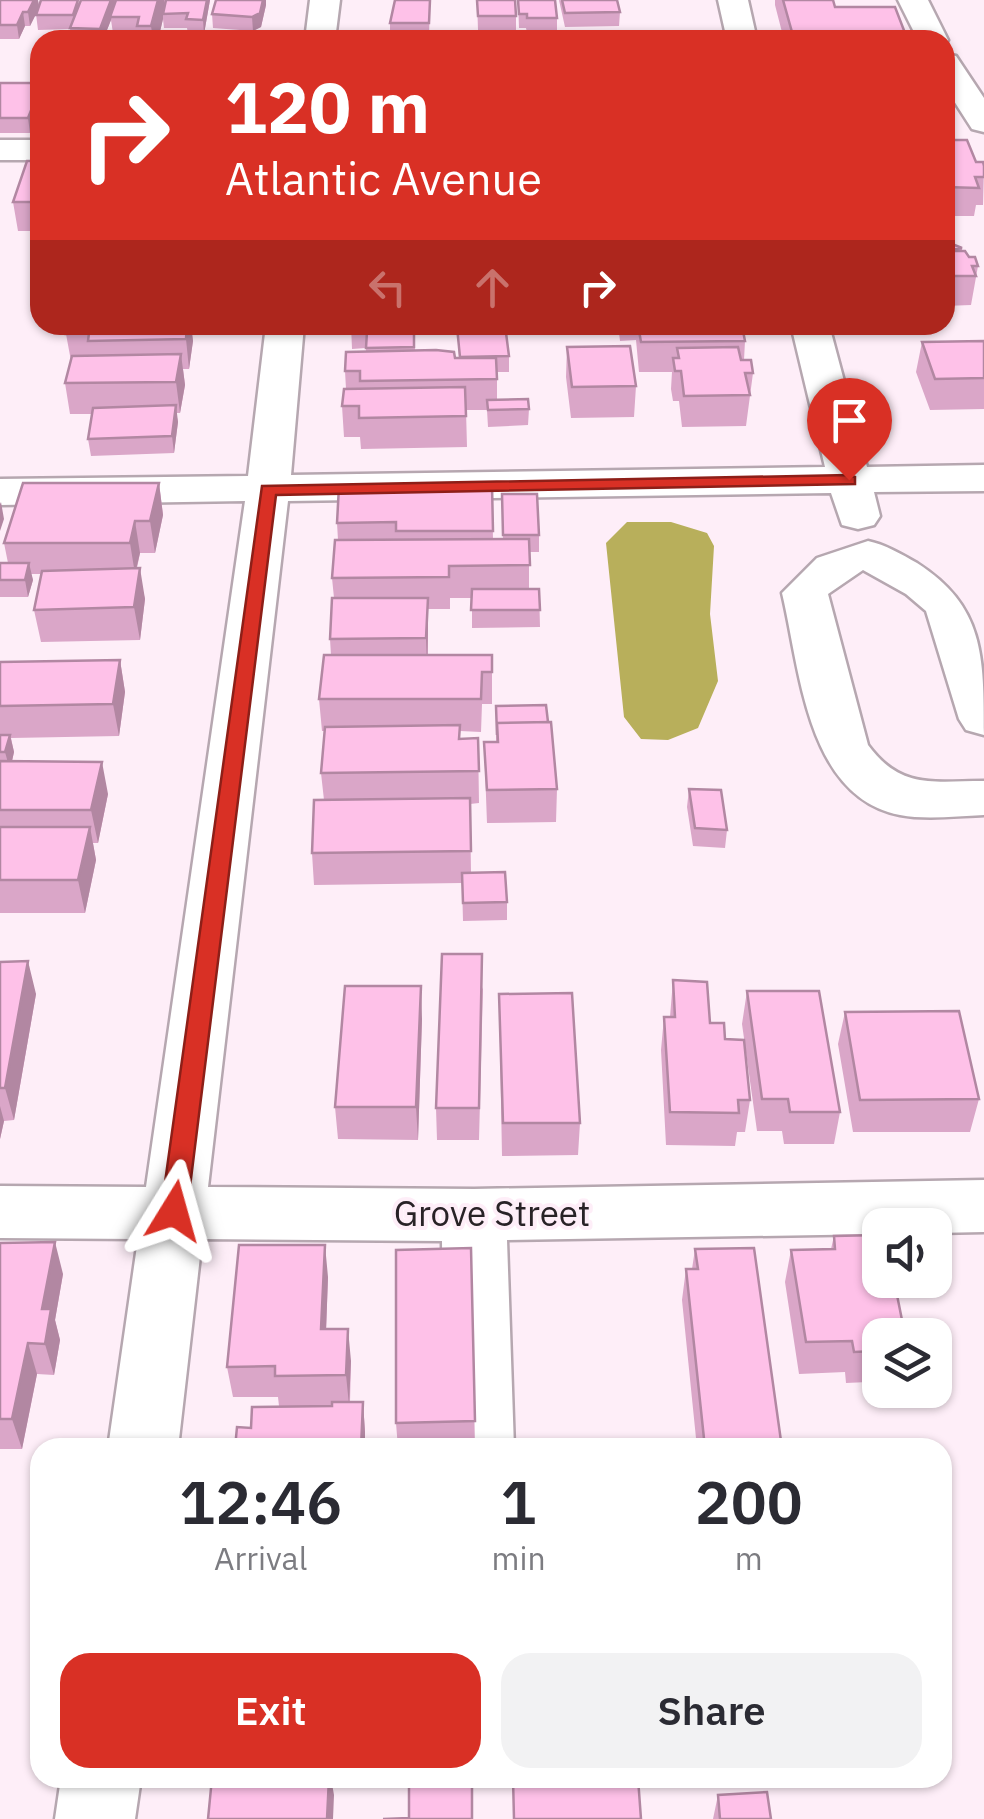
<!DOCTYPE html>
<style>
:root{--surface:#fff;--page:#f2f2f3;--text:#2b2b33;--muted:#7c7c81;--accent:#d93025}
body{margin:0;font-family:"IBM Plex Sans",sans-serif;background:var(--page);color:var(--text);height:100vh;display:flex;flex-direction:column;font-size:38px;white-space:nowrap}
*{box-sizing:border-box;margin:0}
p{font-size:32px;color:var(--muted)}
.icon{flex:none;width:55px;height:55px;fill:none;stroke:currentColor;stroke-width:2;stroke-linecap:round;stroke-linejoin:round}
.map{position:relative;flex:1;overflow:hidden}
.panel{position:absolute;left:30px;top:1438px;width:922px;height:350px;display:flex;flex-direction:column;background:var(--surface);border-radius:30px;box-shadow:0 2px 8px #0004}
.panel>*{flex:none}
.hud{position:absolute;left:30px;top:30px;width:925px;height:305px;border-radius:30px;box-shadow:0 2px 8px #0004;background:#d93025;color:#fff;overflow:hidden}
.buttons{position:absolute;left:862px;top:1208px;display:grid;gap:20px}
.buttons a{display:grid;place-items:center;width:90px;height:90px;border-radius:20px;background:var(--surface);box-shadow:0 2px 8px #0004;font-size:50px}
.pin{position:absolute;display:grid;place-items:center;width:85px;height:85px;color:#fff;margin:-102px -42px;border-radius:50% 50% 50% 0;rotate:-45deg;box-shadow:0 0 10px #0007}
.pin .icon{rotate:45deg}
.me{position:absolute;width:110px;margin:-55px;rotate:8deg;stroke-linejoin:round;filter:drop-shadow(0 0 8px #0008)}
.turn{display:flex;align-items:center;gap:35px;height:210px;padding:0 30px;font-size:45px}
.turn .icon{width:130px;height:130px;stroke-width:2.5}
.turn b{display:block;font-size:70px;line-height:85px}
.lanes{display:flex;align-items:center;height:95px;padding:0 30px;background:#0003;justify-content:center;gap:50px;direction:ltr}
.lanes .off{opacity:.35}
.eta{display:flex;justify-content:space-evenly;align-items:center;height:170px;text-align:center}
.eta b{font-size:60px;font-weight:600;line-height:70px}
.action{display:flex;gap:20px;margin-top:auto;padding:20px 30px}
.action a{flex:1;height:115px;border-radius:30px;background:var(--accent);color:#fff;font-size:40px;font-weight:600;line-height:115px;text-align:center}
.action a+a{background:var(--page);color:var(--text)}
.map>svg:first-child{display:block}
.water{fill:#b8af5b}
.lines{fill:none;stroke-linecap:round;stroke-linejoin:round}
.minor-casing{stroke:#b6a7b0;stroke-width:5}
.minor{fill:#fff;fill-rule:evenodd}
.wall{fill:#daa6c8}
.shaded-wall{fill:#b287a2}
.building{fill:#fec1e8;stroke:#b287a2;stroke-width:2.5}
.route{fill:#d93025;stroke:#8d1f18;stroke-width:2.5}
.labels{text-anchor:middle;stroke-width:8;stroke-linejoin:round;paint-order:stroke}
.street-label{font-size:35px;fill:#282226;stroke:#feeef8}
</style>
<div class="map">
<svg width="984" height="1819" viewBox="0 0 984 1819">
<rect width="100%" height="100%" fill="#feeef8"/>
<path class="water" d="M627,522H671L707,533L714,546L710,614L718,681L698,728L668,740L641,739L624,717L606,543Z"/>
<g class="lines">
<g class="minor-casing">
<path id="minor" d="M310,0H340L335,40H305Z
M718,0H748L757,40H727Z
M898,0H928L948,40L945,45V40H918Z
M945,54L956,56L984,98V132L972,129L945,87Z
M0,140H40V160H0Z
M266,325H304L291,475L825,467L791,325H829L867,467L984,465V491L874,492L880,516L874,525L858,529L842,525L831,493L288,501L208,1187L474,1189L984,1180V1232L935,1233V1225H880V1234L507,1240L514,1448H444L442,1241L202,1239L178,1448H108L138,1239L0,1238V1186L146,1187L245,501L0,505V479L248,476Z
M868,541C886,545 901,554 917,563C984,606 984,655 984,735L966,730L959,719L926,611L906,594L863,570L828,594L868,745C901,790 934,781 984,781V815C957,816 926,820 900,815C806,797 800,668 782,593L817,558Z
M61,1778H141L135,1819H55Z"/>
</g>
<use href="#minor" class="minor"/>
</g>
<path class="wall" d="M0,0H38L39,6L116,0H165V4L210,0L204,34H188L187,28H164L163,19L158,40H114L111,20L103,40H72L70,29L38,30L36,14L30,26H25L19,39H0Z
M216,0H266V5L261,27L253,31L213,28L212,14Z
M430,0L429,37H390V23Z
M477,0L516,16V30H478Z
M518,0L557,18V32L527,33L526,28H519Z
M559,0L620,12L619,26L565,27Z
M775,0H833L835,7L905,33L904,40H784L775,5Z
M0,83H40V109L30,133H0Z
M945,140L976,162L984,166L983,205H976L974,216H945Z
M40,161V231H18L13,202Z
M945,237L952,244L962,248V251L978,266L971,305L945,306Z
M68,325H197V327H191L193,341L189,369H183L185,385L180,413H176L178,422L174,453L91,456L88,439L92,414H70L65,383L71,361L66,334Z
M351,325H414L415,350L455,358H459L457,327L509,356V372H497V400L529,409L528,425L488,427L487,410H466L467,447L361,449L360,437H344L342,406L346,389L345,371L366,351V348L352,349Z
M618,325L742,326L745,341L744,360L753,373L746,426L682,427L679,401H673L671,389L672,372H639L636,340L620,341Z
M984,341V409L930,410L916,372L922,342Z
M567,347L636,386L634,417L571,418L566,377Z
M159,483L163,515L155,553H140L137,568L145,599L140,640L41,642L34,610L41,574H31L33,580L28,597H0V603V563H8L4,543Z
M492,485L493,540H503L502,494L539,535V552H529V589H539L540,627L472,628V598H450V609H428V655H492V704H482L481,732L460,731V739L478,738L479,803L470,804L471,873L507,902V920L463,921L462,883L314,885L312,853L324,800L321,773L324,731H322L319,699L331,655L330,639L334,598L332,578L338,540L337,523Z
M120,660L125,692L119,736L11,738L14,752L12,761L108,794L98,843H93L96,860L85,913H0V662Z
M496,706L548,722L557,789L556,822L487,823L484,742H496Z
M689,789L727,830L725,848L693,846L687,807Z
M0,962L36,994L14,1120L4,1121L0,1139Z
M673,980L725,1039L750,1100L745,1132H737L735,1146L666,1145L661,1050L664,1017H670Z
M483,987L479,1140H437L436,1108Z
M747,991L840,1112L834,1144H784L782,1131H757L742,1024Z
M499,994L580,1123L578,1155L502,1156Z
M845,1012L979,1099L970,1132H853L838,1044Z
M422,1019L418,1140L338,1139L335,1107Z
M834,1236L880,1335V1373L870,1374L868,1382L846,1383L845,1372L799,1374L785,1282L791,1250L831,1249Z
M0,1243L63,1274L55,1320L60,1340L54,1375L37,1374L22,1449H0Z
M471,1248L475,1448H398L396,1423Z
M695,1249L782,1448H697L682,1300L686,1269H692Z
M328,1277L326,1329L351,1361L350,1402H363L365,1432L251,1428L332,1406H279L278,1397H233L227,1367Z
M718,1795L771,1819H713Z"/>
<path class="shaded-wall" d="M34,0H38L39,8L30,26L28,12Z
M111,0H115L111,20L103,40H102L100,29Z
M158,0H164L166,9L163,14V19L158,40H153L151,26Z
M207,0H210L204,34L203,20Z
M263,0H266V5L261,27L253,31L252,17Z
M23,12L25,26L19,39L17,25Z
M40,88V109L30,133L28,118Z
M187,325H191L193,341L189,369L186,339Z
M181,354L185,385L180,413L176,382Z
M176,405L178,422L174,453L172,436Z
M159,483L163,515L155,553L150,521Z
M1,502L4,519L0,531V504Z
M135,521L140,553L135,574L130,543Z
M29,563L33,580L28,597L25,580Z
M140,568L145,599L140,640L134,607Z
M428,598V630L427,670L426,638Z
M120,660L125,692L119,736L113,704Z
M10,735L14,752L10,770L5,752Z
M102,762L108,794L98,843L91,810Z
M90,827L96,860L85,913L78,880Z
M28,961L36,994L14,1120L5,1088Z
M421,986L422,1019L418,1140L416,1107Z
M0,1106L4,1121L0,1139Z
M55,1242L63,1274L55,1320L60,1340L54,1375L45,1344L42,1309Z
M325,1245L328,1277L325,1360L321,1329Z
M348,1329L351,1361L349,1405L346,1375Z
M28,1343L37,1374L22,1449L12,1419Z
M363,1402L365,1432V1448H361Z
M329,1778H331L334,1795L333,1819H327Z"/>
<path class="building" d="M0,0H34L28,12H23L17,25H0Z
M41,0H78L73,15H36Z
M81,0H111L100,29L70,28Z
M116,0H158L151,26H137L139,17H110Z
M166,0H207L203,20L186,19L188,13L163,14Z
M216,0H263L260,13L252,17L212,14Z
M395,0H430L429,23H390Z
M477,0H515L516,16H478Z
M518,0H555L557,18H527V14H519Z
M562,0H617L620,12L565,13Z
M783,0H833L835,7H895L905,33L792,32Z
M0,83H40V88L28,118H0Z
M945,140H967L976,162H983L984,166V177H975L979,188L945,187Z
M27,161H40V202H13Z
M945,237H948L952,244L962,248L954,249L955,251H945Z
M945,251H965L969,257H975L978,266H972L976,276H945Z
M68,325H187L186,339L88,341L89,333L66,334Z
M351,325H414V347L366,348L367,332H351Z
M505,325L509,356L460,357L457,327Z
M638,325L742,326L745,341L641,342Z
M984,341V378L935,379L922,342Z
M630,346L636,386L572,387L567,347Z
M738,347L741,360H751L753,373H745L750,395L684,396L681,371H675L673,358H679L677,348Z
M436,350L454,352L455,358H496L497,379L360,381V371H345L346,352Z
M181,354L176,382L65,383L72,356Z
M465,387L466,416L359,418V406H342L344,389Z
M528,399L529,409L488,410L487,400Z
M176,405L172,436L88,439L93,408Z
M23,483H159L150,521H135L130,543H4Z
M492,485L493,531H396V522L337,523L339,486Z
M502,494H537L539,535H503Z
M529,539L530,565L449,566V577L332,578L335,540Z
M0,563H29L25,580H0Z
M140,568L134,607L34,610L42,571Z
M472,589H539L540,610H471Z
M332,598H428L426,638L330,639Z
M324,655H492V672H482L481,699H319Z
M120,660L113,704L0,706V662Z
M546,705L548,722L497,723V735L496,706Z
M551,722L557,789L487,790L484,742H498L497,723Z
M460,725L459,739L478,738L479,771L321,773L325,727Z
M0,735H10L5,752H0Z
M0,761L102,762L91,810H0Z
M689,789L721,790L727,830L695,828Z
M470,798L471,851L312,853L314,800Z
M0,827H90L78,880H0Z
M505,872L507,902L463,903L462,873Z
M442,954H482L479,1108H436Z
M28,961L5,1088H0V962Z
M673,980L707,982L710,1023H724L725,1039L744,1040L750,1100H738L739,1113L670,1112L664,1017H675Z
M345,986H421L416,1107H335Z
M747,991H819L840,1112H790L788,1099H762Z
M572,993L580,1123H503L499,994Z
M959,1011L979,1099L860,1100L845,1012Z
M880,1235V1280H894L905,1335H880V1342L876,1343V1351L854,1352L852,1341L806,1342L791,1250L835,1249L834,1236Z
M55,1242L42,1309H51L45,1344L28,1343L12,1419H0V1243Z
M239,1245H325L321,1329H348L346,1375L275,1376V1366L227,1367Z
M471,1248L475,1421L396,1423V1250Z
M754,1248L782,1448H705L686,1269H698L695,1249Z
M332,1402H363L361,1448H235L237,1427L251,1428L252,1407L332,1406Z
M212,1778H329L327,1819H208Z
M409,1778H472V1819H383L409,1818Z
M513,1778H638L641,1819H514Z
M767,1792L771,1819H720L718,1795Z"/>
<path class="route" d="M849,475L855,477V484L276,495L187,1211L183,1219L174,1222L164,1219L161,1211L262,486Z"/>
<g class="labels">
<g class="street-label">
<text x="492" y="1226">Grove Street</text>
</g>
</g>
</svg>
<div class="buttons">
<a><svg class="icon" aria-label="sound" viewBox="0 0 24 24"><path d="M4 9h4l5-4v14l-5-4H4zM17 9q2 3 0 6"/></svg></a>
<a><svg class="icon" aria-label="layers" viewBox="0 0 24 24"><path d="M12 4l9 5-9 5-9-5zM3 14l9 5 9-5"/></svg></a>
</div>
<div class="pin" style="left:849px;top:480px;background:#d93025"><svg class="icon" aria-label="arrive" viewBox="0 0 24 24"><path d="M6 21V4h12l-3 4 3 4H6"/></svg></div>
<svg class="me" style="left:174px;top:1211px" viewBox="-20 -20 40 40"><path d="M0-17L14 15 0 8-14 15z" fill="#d93025" stroke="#fff" stroke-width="4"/></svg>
<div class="hud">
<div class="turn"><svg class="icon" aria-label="right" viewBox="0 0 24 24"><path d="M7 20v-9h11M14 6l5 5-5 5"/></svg><div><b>120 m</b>Atlantic Avenue</div></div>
<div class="lanes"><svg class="icon off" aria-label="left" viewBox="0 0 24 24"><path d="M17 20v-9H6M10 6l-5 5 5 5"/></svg><svg class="icon off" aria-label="ahead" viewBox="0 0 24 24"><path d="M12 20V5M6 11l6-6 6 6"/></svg><svg class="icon" aria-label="right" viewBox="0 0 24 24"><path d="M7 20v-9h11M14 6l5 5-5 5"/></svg></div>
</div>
<section class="panel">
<div class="eta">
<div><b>12:46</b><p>Arrival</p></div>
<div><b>1</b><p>min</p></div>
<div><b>200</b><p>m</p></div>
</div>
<div class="action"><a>Exit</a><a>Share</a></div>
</section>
</div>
